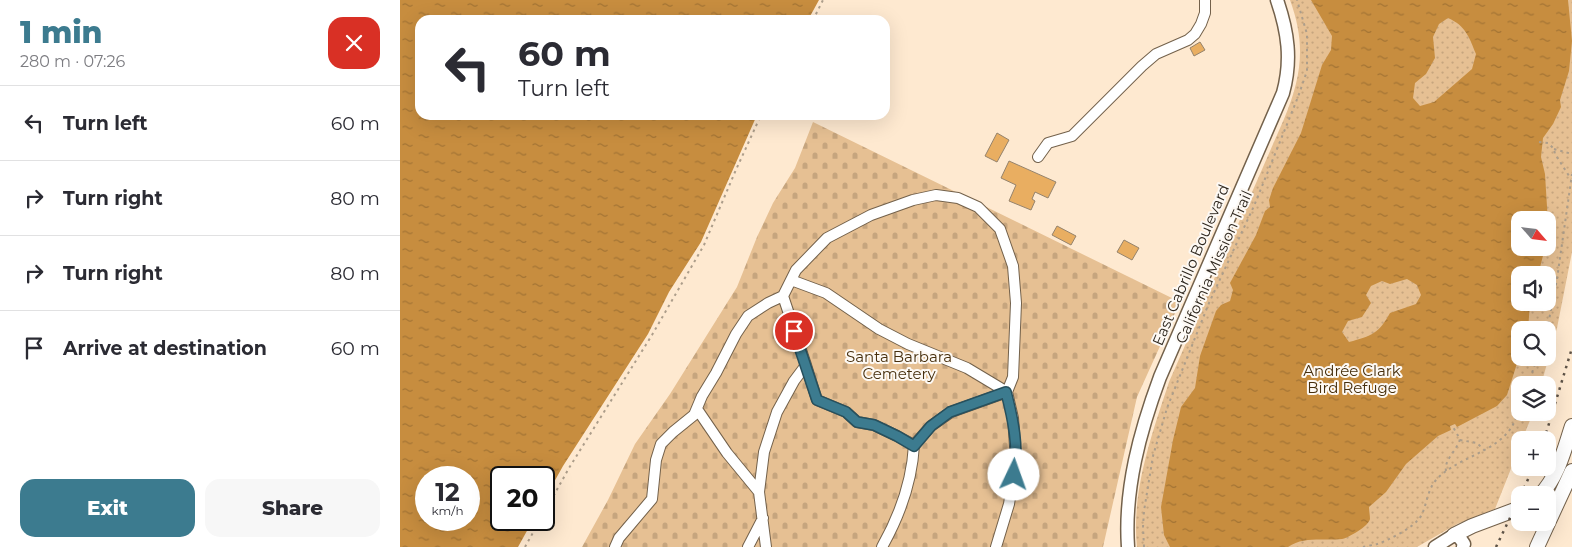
<!DOCTYPE html>
<meta charset="utf-8">
<style>
:root{--surface:#fff;--page:#f7f7f7;--text:#2b2b33;--muted:#7c7c81;--line:#e1e1e2;--accent:#3c7b8f}
body{margin:0;font-family:Montserrat,sans-serif;background:var(--page);color:var(--text);height:100vh;display:flex;flex-direction:column;font-size:19px;white-space:nowrap}
*{box-sizing:border-box;margin:0}
p{font-size:16px;color:var(--muted)}
.icon{flex:none;width:28px;height:28px;fill:none;stroke:currentColor;stroke-width:2;stroke-linecap:round;stroke-linejoin:round}
.map{position:relative;flex:1;overflow:hidden}
.details{display:flex;flex-direction:column;background:var(--surface);width:400px}
.details>*{flex:none}
.guide{position:absolute;left:15px;top:15px;width:475px;height:105px;border-radius:15px;box-shadow:0 5px 20px #0002;background:#fff;color:var(--text);overflow:hidden}
.needle{width:32px;rotate:118deg}
.tools{position:absolute;left:1111px;top:211px;display:grid;gap:10px}
.tools a{display:grid;place-items:center;width:45px;height:45px;border-radius:10px;background:var(--surface);box-shadow:0 5px 20px #0002;font-size:25px}
.speed{position:absolute;left:15px;top:466px;display:flex;gap:10px;font-size:25px;font-weight:700;text-align:center}
.speed>*{display:grid;place-content:center;width:65px;height:65px;border-radius:50%;background:var(--surface);box-shadow:0 5px 20px #0002;line-height:1}
.speed small{font-size:12px;font-weight:400}
.speed .limit{border:2px solid #111;border-radius:8px;background:#fff;color:#111}
.pin{position:absolute;display:grid;place-items:center;width:42px;height:42px;color:#fff;margin:-21px;border:2px solid #fff;border-radius:50%;box-shadow:0 1px 5px #0007}
.me{position:absolute;width:55px;margin:-28px;rotate:3deg;stroke-linejoin:round;filter:drop-shadow(0 0 4px #0008)}
.turn{display:flex;align-items:center;gap:18px;height:105px;padding:0 20px;font-size:22px}
.turn .icon{width:65px;height:65px;stroke-width:2.5}
.turn b{display:block;font-size:35px;line-height:42px}
.round{display:grid;place-items:center;flex:none;width:52px;height:52px;border-radius:15px;background:var(--page)}
.summary{display:flex;align-items:center;justify-content:space-between;height:85px;padding:0 20px}
h1{font-size:30px;font-weight:800;line-height:38px;color:var(--accent)}
.cta{display:flex;gap:10px;margin-top:auto;padding:10px 20px}
.cta a{flex:1;height:58px;border-radius:15px;background:var(--accent);color:#fff;font-size:20px;font-weight:800;line-height:58px;text-align:center}
.cta a+a{background:var(--page);color:var(--text)}
ul{padding:0;list-style:none}
li{display:flex;align-items:center;gap:15px;height:75px;padding:0 20px;border-top:1px solid var(--line)}
li div{flex:1}
li b{display:block;font-size:19px}
li em{font-style:normal}
main{display:flex;flex:1;min-height:0}
.map>svg:first-child{display:block}
.grass{fill:url(#grass-dots);fill-rule:evenodd}
.cemetery{fill:url(#cemetery-stones)}
.water{fill:url(#water-ripples);fill-rule:evenodd}
.building{fill:#e9ae61;stroke:#95836c}
.lines{fill:none;stroke-linecap:round;stroke-linejoin:round}
.minor-casing{stroke:#73614b;stroke-width:12}
.major-casing{stroke:#73614b;stroke-width:15}
.highway-casing{stroke:#73614b;stroke-width:16}
.path{stroke:#ac9d8a;stroke-width:2;stroke-dasharray:2.5 4;stroke-linecap:butt}
.minor{stroke:#fff;stroke-width:10}
.major{stroke:#fff;stroke-width:12}
.highway{stroke:#fff;stroke-width:14}
.rail{stroke:#5e5347;stroke-width:2.5;stroke-dasharray:2.5 5;stroke-linecap:butt}
.route-casing{stroke:#27505d;stroke-width:12}
.route{stroke:#3c7b8f;stroke-width:9}
.labels{text-anchor:middle;stroke-width:4;stroke-linejoin:round;paint-order:stroke}
.street-label{font-size:15px;fill:#2d261d;stroke:#fdf9f4}
.park-label{font-size:15px;fill:#472f0d;stroke:#fdf9f4}
</style>
<main>
<section class="details">
<div class="summary"><div><h1>1 min</h1><p>280 m · 07:26</p></div><a class="round" style="background:#d93025;color:#fff"><svg class="icon" aria-label="close" viewBox="0 0 24 24"><path d="M6 6l12 12M18 6L6 18"/></svg></a></div>
<ul>
<li><svg class="icon" aria-label="left" viewBox="0 0 24 24"><path d="M17 20v-9H6M10 6l-5 5 5 5"/></svg><div><b>Turn left</b></div><em>60 m</em></li>
<li><svg class="icon" aria-label="right" viewBox="0 0 24 24"><path d="M7 20v-9h11M14 6l5 5-5 5"/></svg><div><b>Turn right</b></div><em>80 m</em></li>
<li><svg class="icon" aria-label="right" viewBox="0 0 24 24"><path d="M7 20v-9h11M14 6l5 5-5 5"/></svg><div><b>Turn right</b></div><em>80 m</em></li>
<li><svg class="icon" aria-label="arrive" viewBox="0 0 24 24"><path d="M6 21V4h12l-3 4 3 4H6"/></svg><div><b>Arrive at destination</b></div><em>60 m</em></li>
</ul>
<div class="cta"><a>Exit</a><a>Share</a></div>
</section>
<div class="map">
<svg width="1172" height="547" viewBox="0 0 1172 547">
<defs>
<pattern id="grass-dots" width="8" height="8" patternUnits="userSpaceOnUse" patternTransform="scale(1.25)"><rect width="8" height="8" fill="#e6c093"/><path d="M2 2h.1M6 6h.1" fill="none" stroke="#c6a57e" stroke-width="1.8" stroke-linecap="round"/></pattern>
<pattern id="cemetery-stones" width="16" height="16" patternUnits="userSpaceOnUse" patternTransform="scale(1.25)"><rect width="16" height="16" fill="#e6c093"/><path d="M2 7V4a2 2 0 0 1 4 0v3zM10 15v-3a2 2 0 0 1 4 0v3z" fill="#c6a57e"/></pattern>
<pattern id="water-ripples" width="26" height="14" patternUnits="userSpaceOnUse" patternTransform="scale(1.25)"><rect width="26" height="14" fill="#c78d3f"/><path d="M2 4q2-2 4 0t4 0M15 11q2-2 4 0t4 0" fill="none" stroke="#a27334"/></pattern>
</defs>
<rect width="100%" height="100%" fill="#fee9d0"/>
<path class="grass" d="M890,0H1172V252L1157,328L1141,385H1120V412L1133,413L1122,440H1120V446L1095,509L1057,524L1017,547H737C731,491 752,434 769,382L884,119C902,76 906,44 890,0ZM1120,220H1148V248H1120ZM1120,275H1148V302H1120ZM1120,330H1148V358H1120Z"/>
<path class="cemetery" d="M413,122L780,302L737,397L703,547H182L208,500L235,444L270,394L337,287L357,237L373,203L395,168Z"/>
<path class="water" d="M0,0H419L408,20H20V115H357L301,242L269,292L248,334L163,466L144,500V478H101V520H133L118,547H0ZM26,478H69V520H26Z
M911,0H1168L1172,41L1169,71L1160,100L1161,107L1153,124L1143,138L1141,157L1145,174L1148,223V228V220H1120V248H1145L1138,275H1120V302L1130,303L1128,330H1120V354L1107,395L1097,406L1057,427L1055,424L1050,426L1051,430L1038,436L1006,464L986,492L969,507C969,511 970,515 970,519C969,526 948,538 942,539C923,541 904,536 888,547H770L764,535L761,507L773,440L781,407L795,388L800,356L816,311L821,305L830,301L833,290L830,283L856,235L865,211L870,207L869,200L873,188L901,133L922,65L931,50L932,36ZM1048,18C1066,26 1069,37 1076,54L1072,69L1034,102L1020,106L1013,98L1015,83L1026,74L1035,58L1033,37L1039,24ZM1007,279L1017,285L1021,295L1016,304L990,313C979,333 972,336 949,342L942,332L948,321L962,317L971,303L966,295L971,286L982,281L990,284Z"/>
<path class="building" d="M800,42L805,50L794,56L790,48Z
M597,133L609,140L597,162L585,156Z
M609,161L656,182L648,198L635,192L632,199L635,201L631,210L609,201L616,185L601,178Z
M657,226L676,236L671,245L652,235Z
M724,240L739,248L732,260L717,252Z"/>
<g class="lines">
<g class="minor-casing">
<path id="minor" d="M638,157L648,143L672,136L742,66L756,54L788,40L795,34L801,24L805,13V0
M391,280L426,293L479,329L508,344L567,368L607,392L551,412L531,426L514,445
M406,365L417,400L446,412L457,422L474,425L497,436L514,445C512,482 500,515 482,547
M297,409L327,453L359,492
M215,547L219,538L252,499L256,460L261,444L273,432L294,415L302,396L316,373L336,334L348,316L368,303L383,296
M348,547L363,518
M366,547L359,492L364,452L377,412L394,381L406,365L383,296L396,270L427,238L471,215L513,200L536,195L558,198L578,207L600,229L613,266L616,303L613,377L607,392L613,418L616,460L609,504L596,547"/>
</g>
<g class="major-casing">
<path id="major" d="M728,547C724,489 740,431 760,377L883,93C892,60 888,32 877,0
M1035,547L1054,535L1060,538L1064,544L1063,547"/>
</g>
<g class="highway-casing">
<path id="highway" d="M1140,495C1158,477 1164,450 1172,426
M1054,535L1072,526L1120,508
M1137,547L1172,471"/>
</g>
<path class="path" d="M413,20L423,0
M1139,142L1148,143L1154,149L1155,154L1171,179
M1154,149L1172,154
M1147,330L1157,279L1172,174
M1128,385L1137,358
M1060,440L1077,443L1084,450
M1046,471C1044,459 1057,451 1060,439L1053,427
M144,513L169,468L252,335L304,245L335,172L361,115
M125,547L140,520
M744,547L743,527L744,511L753,456L767,408L809,303L854,206L898,97L907,71V34L897,0
M963,547C967,546 973,545 977,544C987,541 1010,529 1017,521C1027,512 1025,493 1036,480C1057,457 1093,454 1111,428C1115,422 1117,414 1120,407"/>
<use href="#minor" class="minor"/>
<use href="#major" class="major"/>
<use href="#highway" class="highway"/>
<path class="rail" d="M1144,440L1172,348
M1121,495L1133,468
M1096,547L1120,497"/>
</g>
<g class="lines">
<g class="route-casing">
<path id="route" d="M394,331L417,400L446,412L457,422L474,425L497,436L514,446L531,426L550,412L606,392C613,419 619,447 614,475"/>
</g>
<use href="#route" class="route"/>
</g>
<g class="labels">
<g class="street-label">
<text transform="translate(791 265) rotate(-67)" y="5">East Cabrillo Boulevard</text>
<text transform="translate(814 267) rotate(-66)" y="5">California Mission Trail</text>
</g>
<g class="park-label">
<text x="499" y="362">Santa Barbara<tspan x="499" dy="17">Cemetery</tspan></text>
<text x="952" y="376">Andrée Clark<tspan x="952" dy="17">Bird Refuge</tspan></text>
</g>
</g>
</svg>
<div class="tools">
<a><svg class="needle" viewBox="-14 -14 28 28"><path d="M0-13l5 13h-10z" fill="#e53935"/><path d="M0 13l5-13h-10z" fill="#7c7c81"/></svg></a>
<a><svg class="icon" aria-label="sound" viewBox="0 0 24 24"><path d="M4 9h4l5-4v14l-5-4H4zM17 9q2 3 0 6"/></svg></a>
<a><svg class="icon" aria-label="search" viewBox="0 0 24 24"><circle cx="10" cy="10" r="6"/><path d="M15 15l6 6"/></svg></a>
<a><svg class="icon" aria-label="layers" viewBox="0 0 24 24"><path d="M12 4l9 5-9 5-9-5zM3 14l9 5 9-5"/></svg></a>
<a>+</a>
<a>−</a>
</div>
<div class="speed"><div>12<small>km/h</small></div><div class="limit">20</div></div>
<div class="pin" style="left:394px;top:331px;background:#d93025"><svg class="icon" aria-label="arrive" viewBox="0 0 24 24"><path d="M6 21V4h12l-3 4 3 4H6"/></svg></div>
<svg class="me" style="left:614px;top:475px" viewBox="-20 -20 40 40"><circle r="19" fill="#fff"/><path d="M0-13L10 11 0 6-10 11z" fill="#3c7b8f"/></svg>
<div class="guide">
<div class="turn"><svg class="icon" aria-label="left" viewBox="0 0 24 24"><path d="M17 20v-9H6M10 6l-5 5 5 5"/></svg><div><b>60 m</b>Turn left</div></div>
</div>
</div>
</main>
